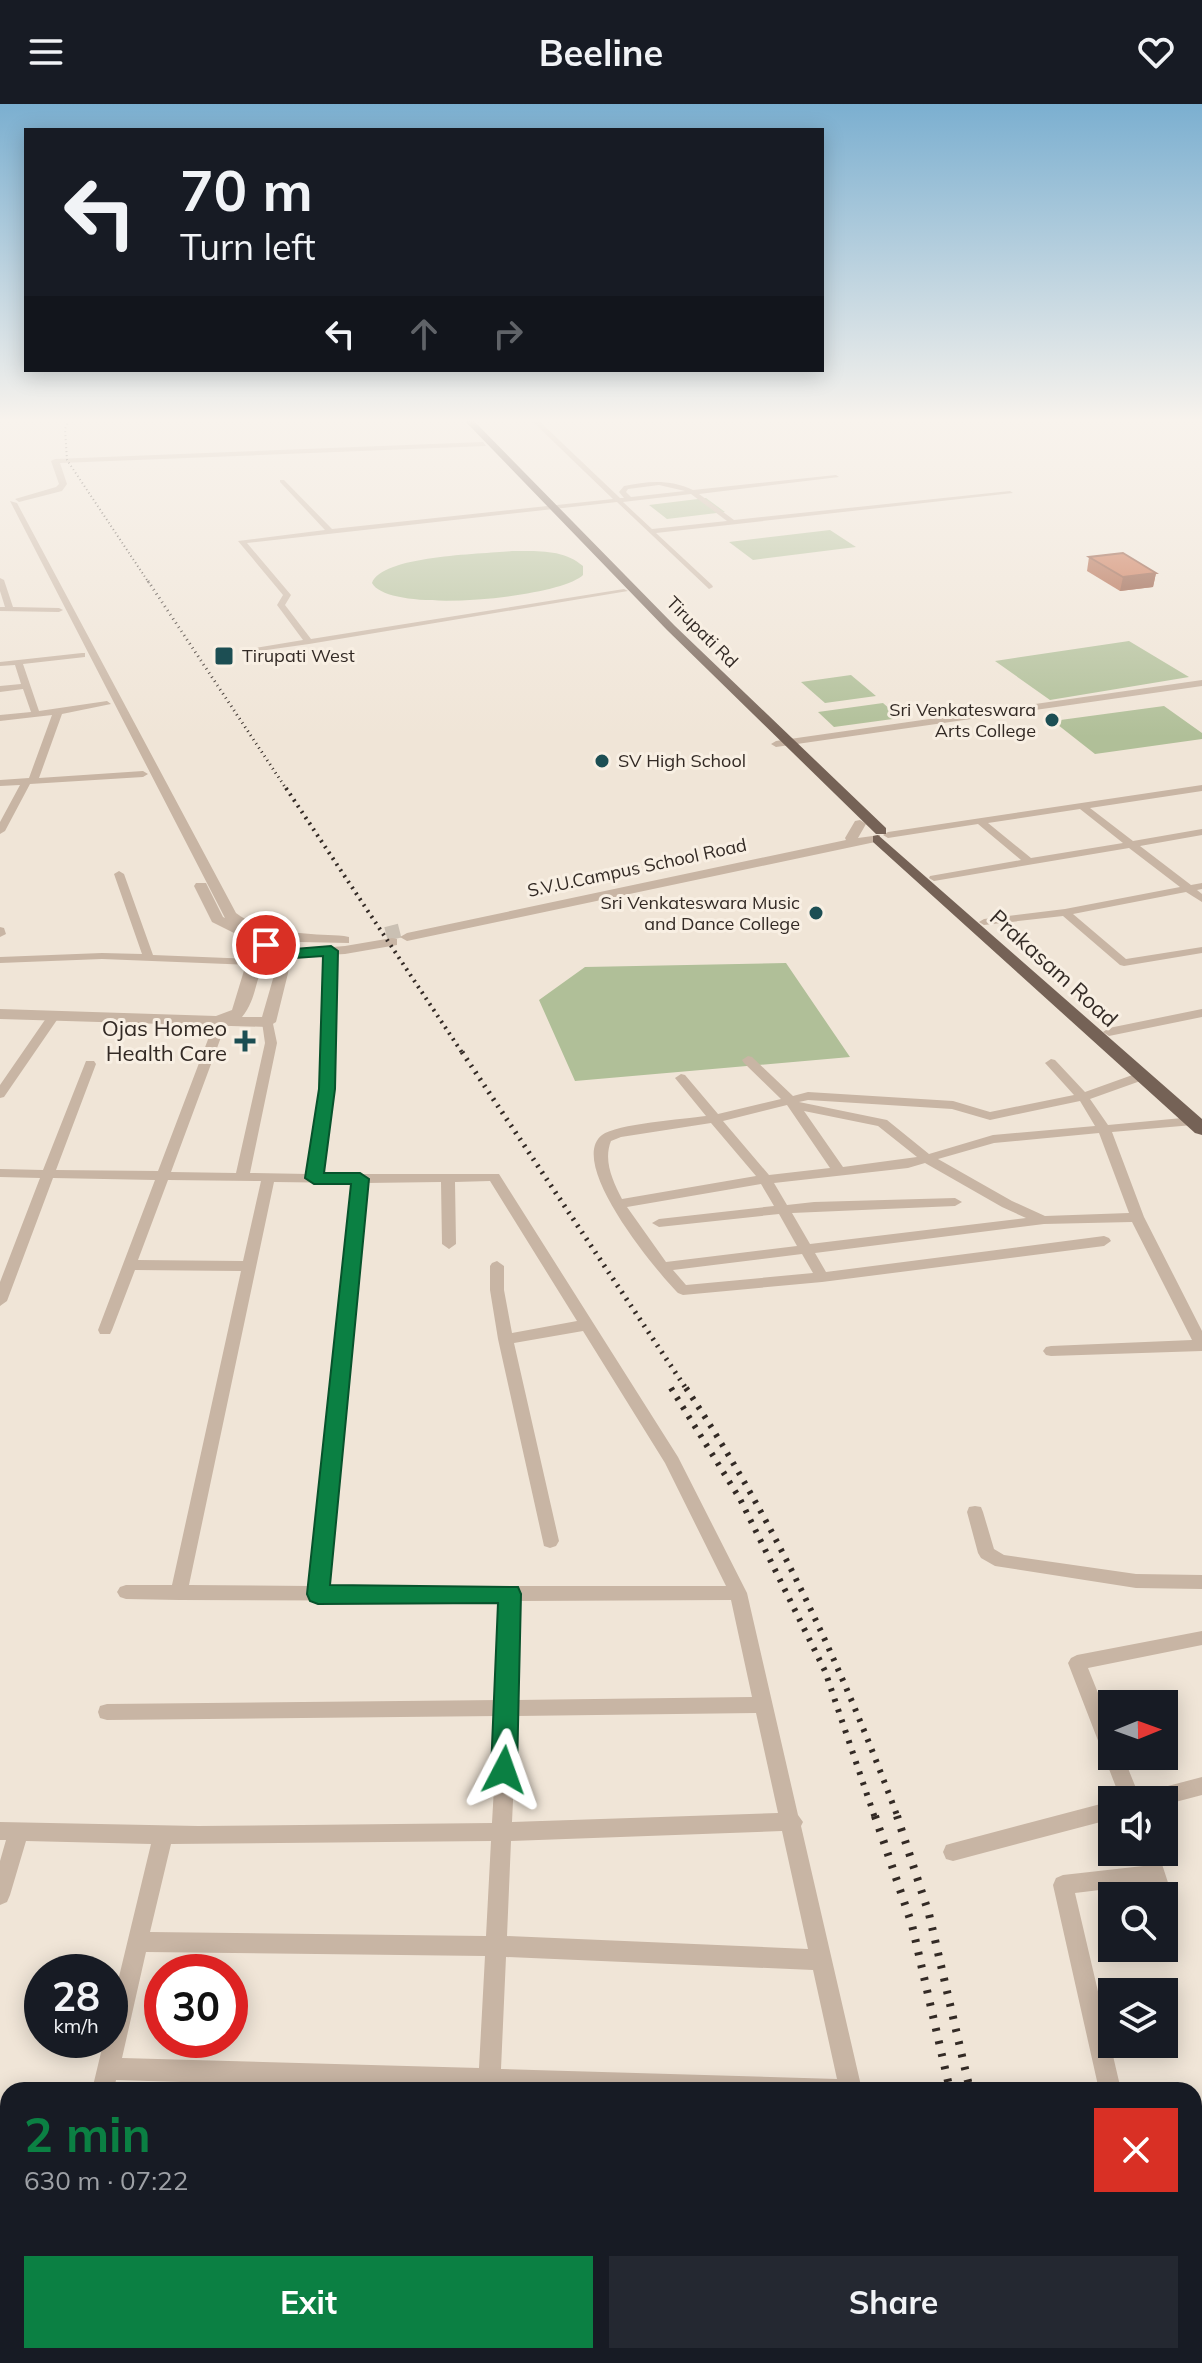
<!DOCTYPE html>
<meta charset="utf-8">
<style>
:root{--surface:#171b24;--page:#242831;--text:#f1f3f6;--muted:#9ea1a6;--accent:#0b8043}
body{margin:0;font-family:Mulish,sans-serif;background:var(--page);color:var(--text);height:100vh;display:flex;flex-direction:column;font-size:30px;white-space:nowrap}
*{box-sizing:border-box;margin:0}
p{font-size:26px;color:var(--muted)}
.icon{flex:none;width:44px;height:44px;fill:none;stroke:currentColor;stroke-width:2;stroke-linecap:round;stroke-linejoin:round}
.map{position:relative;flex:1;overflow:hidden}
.side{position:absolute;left:0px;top:1978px;width:1202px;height:282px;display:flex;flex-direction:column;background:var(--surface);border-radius:24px 24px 0 0;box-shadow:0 4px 20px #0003}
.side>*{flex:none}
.hud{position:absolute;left:24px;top:24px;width:800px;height:244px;border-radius:0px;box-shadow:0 4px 20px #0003;background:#171b24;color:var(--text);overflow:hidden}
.needle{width:52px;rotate:89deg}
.tools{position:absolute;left:1098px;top:1586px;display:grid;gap:16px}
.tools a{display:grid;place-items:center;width:80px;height:80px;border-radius:0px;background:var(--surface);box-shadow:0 4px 20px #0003;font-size:40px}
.speed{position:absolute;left:24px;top:1850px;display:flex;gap:16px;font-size:40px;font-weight:700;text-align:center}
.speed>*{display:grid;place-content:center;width:104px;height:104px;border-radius:50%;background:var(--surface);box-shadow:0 4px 20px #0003;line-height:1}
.speed small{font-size:20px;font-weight:400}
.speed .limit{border:12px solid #d22;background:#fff;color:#111}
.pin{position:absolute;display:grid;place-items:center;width:68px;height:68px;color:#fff;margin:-34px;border:4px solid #fff;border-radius:50%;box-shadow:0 2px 8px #0007}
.me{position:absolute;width:88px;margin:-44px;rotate:4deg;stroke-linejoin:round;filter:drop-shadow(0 0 6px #0008)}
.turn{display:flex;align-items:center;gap:28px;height:168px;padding:0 24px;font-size:36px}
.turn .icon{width:104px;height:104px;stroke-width:2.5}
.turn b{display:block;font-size:56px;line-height:68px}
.lanes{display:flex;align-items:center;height:76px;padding:0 24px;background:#0003;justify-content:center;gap:40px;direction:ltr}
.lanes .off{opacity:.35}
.round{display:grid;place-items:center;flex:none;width:84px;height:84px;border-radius:0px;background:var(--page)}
.summary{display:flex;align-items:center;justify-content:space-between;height:136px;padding:0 24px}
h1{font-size:48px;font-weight:700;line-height:60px;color:var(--accent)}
.cta{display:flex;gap:16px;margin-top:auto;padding:16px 24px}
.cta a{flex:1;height:92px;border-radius:0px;background:var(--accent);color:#fff;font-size:32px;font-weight:700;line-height:92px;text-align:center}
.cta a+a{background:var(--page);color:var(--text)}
header{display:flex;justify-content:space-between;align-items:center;height:104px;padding:0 24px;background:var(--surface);font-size:36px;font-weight:700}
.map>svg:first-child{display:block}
.green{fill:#b0bf98}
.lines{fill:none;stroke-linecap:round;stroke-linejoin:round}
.tertiary-tunnel{stroke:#cac0b3;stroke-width:14;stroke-dasharray:14 7;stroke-linecap:butt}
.minor{fill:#c8b5a4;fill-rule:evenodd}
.tertiary{fill:#c8b5a4;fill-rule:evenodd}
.primary{fill:#756256;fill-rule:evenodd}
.rail-far5{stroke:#332a25;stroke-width:2;stroke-dasharray:1 3;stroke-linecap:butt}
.rail-far4{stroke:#332a25;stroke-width:3;stroke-dasharray:1 4;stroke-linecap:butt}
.rail-far3{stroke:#332a25;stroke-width:4;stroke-dasharray:2 5;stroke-linecap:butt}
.rail-far2{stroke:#332a25;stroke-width:5;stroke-dasharray:2 6;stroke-linecap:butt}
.rail-far1{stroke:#332a25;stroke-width:6;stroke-dasharray:3 8;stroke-linecap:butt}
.rail{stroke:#332a25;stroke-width:8;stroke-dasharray:3 10;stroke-linecap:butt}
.wall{fill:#a95838}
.shaded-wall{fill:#89472e}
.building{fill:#c46641;stroke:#89472e;stroke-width:2}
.route{fill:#0b8043;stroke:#07532c;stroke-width:2}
.poi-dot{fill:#1c4e53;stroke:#f8efe3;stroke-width:3}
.labels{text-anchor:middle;stroke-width:6;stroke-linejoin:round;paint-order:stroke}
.far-street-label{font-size:18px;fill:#332a25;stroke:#f8efe3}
.far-poi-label{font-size:18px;fill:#332a25;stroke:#f8efe3;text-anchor:start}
.street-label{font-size:22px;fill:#332a25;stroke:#f8efe3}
.poi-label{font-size:22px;fill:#332a25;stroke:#f8efe3;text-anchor:end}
</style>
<header><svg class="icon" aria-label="menu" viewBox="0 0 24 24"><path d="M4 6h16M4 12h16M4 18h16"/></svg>Beeline<svg class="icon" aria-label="heart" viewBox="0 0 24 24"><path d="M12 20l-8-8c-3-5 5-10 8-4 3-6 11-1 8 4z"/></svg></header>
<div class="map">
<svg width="1202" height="2259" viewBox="0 0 1202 2259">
<rect width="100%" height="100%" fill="#f0e5d7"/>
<path class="green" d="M706,394L725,408L667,415L649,401Z
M830,426L856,443L753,456L729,438Z
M512,447C536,447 564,445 583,462V471C560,494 389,511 372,479C382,451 484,450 512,447Z
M1129,537L1189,573L1050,596L995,557Z
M851,571L876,592L825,599L801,578Z
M883,599L900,614L834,623L818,608Z
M1164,602L1202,629V635L1095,650L1053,617Z
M786,859L850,953L575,977L539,896L585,863Z"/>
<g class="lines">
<path class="tertiary-tunnel" d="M386,830L402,826"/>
<path class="minor" d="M531,316H538L620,394H624L619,388L624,382C648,377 670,375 693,386L836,371L839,373L699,390L734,416L1010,387L1013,389L656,429L712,481L713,483L709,485L617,398L247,439L291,491L285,501L311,535L624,485L628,487L309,540L252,548L251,546L255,544L303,536L277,501L283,491L238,437L325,426L280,378V376H284L332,425L613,395ZM659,381L685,387L631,393L626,388L628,385ZM691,390L727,417L652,425L623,398Z
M0,474L4,476L13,503L59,504L63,506L59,508L0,507V503H5L0,487Z
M82,549H85V553L23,560L39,607L107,597L111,600L62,610L39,674L143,667L148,670L143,673L30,680L5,727L0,730V718L20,681L0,682V676L29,674L52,611L0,617V611L31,608L23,585L0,588V582L21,580L15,561L0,562V558Z
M1202,576V582L776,643L771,640L776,637Z
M1202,681V687L1090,704L1133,737L1202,725V731L1140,742L1191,781L1202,779V785L1197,786L1202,790V798L1186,788L1073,810L1126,855L1202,843V849L1124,862L1120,861L1063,812L984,821L979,818L984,815L1065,805L1180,783L1129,744L934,777L929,774L930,772L1021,756L978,720L888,734L883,731L888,728ZM1080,705L1123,739L1031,754L988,719Z
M119,767L124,770L153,851L252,855L258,858L252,861L102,855L0,859V853L102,849L142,850L114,770Z
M0,823L4,824L6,830L0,833Z
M331,844L337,847L333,985L321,1070H499L678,1353L747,1489L798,1711L803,1718L801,1722L862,1986H451L116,1976L114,1986H92L104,1936H110V1910L151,1740L26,1737L10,1791L7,1798L0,1801V1757L6,1736H0V1718L198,1722L492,1719L498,1612L107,1616L100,1614L98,1608L100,1602L107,1600L499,1596L501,1497L179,1496L126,1495L120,1493L117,1488L120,1483L126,1481H172L241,1167L135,1166L112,1226L110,1230H100L98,1226L155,1076L53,1074L7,1197L0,1202V1178L40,1074L0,1073V1065L43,1066L86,957H94L96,960L56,1066L158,1067L215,917L221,913L225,914L227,917L171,1068L236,1069L265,939L262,918L268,914L272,915L277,939L250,1069L308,1070L321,985L325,847ZM168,1076L261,1077L243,1157L138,1156ZM490,1077L577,1217L512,1229L504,1186V1162L497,1157L492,1159L490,1162V1186L498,1235L544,1442L550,1444L556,1442L559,1437L514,1239L583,1227L665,1359L726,1482H328L366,1079L441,1078L442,1140L449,1145L456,1140L455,1078ZM274,1078L353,1079L310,1482L189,1481ZM731,1496L752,1593L517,1596L519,1497ZM756,1609L778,1709L512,1718L517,1612ZM782,1727L808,1845L507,1832L511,1737ZM491,1737L486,1832L150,1828L171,1740ZM146,1848L485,1852L479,1964L122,1954ZM506,1853L813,1866L837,1975L501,1965Z
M1202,905V913L1109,932L1103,928L1109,924Z
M53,909L59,913L4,993L0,994V981L49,910Z
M748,952L752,953L793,992L808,988L953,997L990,1008L1074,991L1045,959L1051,955L1055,956L1085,988L1138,969H1146L1148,972L1146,975L1090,995L1108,1021L1193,1013L1199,1017L1193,1021L1112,1028L1144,1113L1202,1227V1247L1051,1252L1046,1251L1043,1247L1046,1243L1051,1242L1192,1236L1132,1118L1044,1120L815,1149L826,1168L1104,1132L1109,1134L1111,1137L1104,1142L822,1178L683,1191L678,1189C657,1168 566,1059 602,1031C616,1020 684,1015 706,1012L675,974L681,970L685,971L718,1010L781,995L744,959L742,956ZM808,996L952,1005L990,1016L1080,997L1095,1022L993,1031L929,1050L887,1016L799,998ZM787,1001L830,1064L769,1071L723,1017ZM804,1007L878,1022L917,1053L843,1063ZM711,1019L756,1072L622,1095C613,1077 603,1057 611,1037L621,1033ZM1099,1029L1129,1109L1045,1112L1012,1097L938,1055L994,1039ZM925,1059L1002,1103L1026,1114L810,1140L792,1109L955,1102L962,1098L955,1094L814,1098L787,1101L774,1079L908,1064ZM761,1080L774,1102L659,1115L652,1119L659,1123L779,1110L797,1142L666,1158L627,1103ZM802,1150L813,1169L686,1181L673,1166Z
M975,1402L981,1403L983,1408L994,1445L1004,1451L1136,1470L1202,1471V1485L1136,1484L995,1462L981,1454L978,1449L967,1408L969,1403Z
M1202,1527V1541L1088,1564L1112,1624V1652H1123L1140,1694L1142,1690L1149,1687L1202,1673V1691L1164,1701V1696H1121L1068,1559L1071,1554L1077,1551Z
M1112,1697V1715L953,1757L946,1755L943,1748L946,1741L953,1739Z
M1138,1748H1158L1178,1809L1175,1816L1168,1819L1164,1817V1792H1153L1149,1780L1075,1789L1121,1986H1099L1053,1781L1056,1774L1063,1771L1143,1762Z
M1194,2076H1202V2100H1194Z
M0,2106H8V2130H0Z
M462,2252H488V2259H462Z
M896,2252H922L923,2259H897Z
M1159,2252H1185L1187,2259H1161Z"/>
<path class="tertiary" d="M483,338L486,342L60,359L67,380L62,387L19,398L15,395L56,383L59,380L51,357L55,355Z
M10,397L17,399L236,809C263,830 311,830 344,832L349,833V839L299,838L241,823L243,826L236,830L212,818L194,782L196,779H206L223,813L225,814Z
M860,716L866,720L858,734L880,731V737L407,837L400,833L407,829L846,736L845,734L855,717Z
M392,834L397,835V841L345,850L292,853L276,918L268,923L0,915V905L216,912L232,906L246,860L261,840L266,839L273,843C254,868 259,893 242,913H262L281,847L345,842Z"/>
<path class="primary" d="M464,316H473L675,522L886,724V730H876L667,526Z
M878,731L1202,1015V1031L1195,1029L873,738V732Z"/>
<path class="rail-far5" d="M69,316L65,325L67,356L149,479"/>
<path class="rail-far4" d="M148,477L287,686"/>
<path class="rail-far3" d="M286,684L463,950"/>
<path class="rail-far2" d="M462,948L687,1286"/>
<path class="rail-far1" d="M671,1284L740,1395L825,1567L875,1714
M686,1284C775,1417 842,1563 898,1714"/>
<path class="rail" d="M875,1712L912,1821L950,1986
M897,1712L929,1810L970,1986
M999,2252L1001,2259
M1018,2252L1020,2259"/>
</g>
<path class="wall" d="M1089,453L1156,469L1153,483L1120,487L1087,467Z"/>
<path class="shaded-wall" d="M1156,469L1153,483L1120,487L1123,473Z"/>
<path class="building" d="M1123,449L1156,469L1123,473L1089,453Z"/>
<linearGradient id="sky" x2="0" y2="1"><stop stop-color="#7bafd0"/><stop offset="0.5" stop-color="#f8f3ed"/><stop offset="1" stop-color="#f8f3ed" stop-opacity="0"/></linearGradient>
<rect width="1202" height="633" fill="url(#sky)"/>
<path class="route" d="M266,836L282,846L331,842L338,847L335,985L324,1069H360L369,1075L330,1481L518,1483L521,1490L517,1666L513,1674L504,1677L495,1674L491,1666L498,1499L318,1500L310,1497L307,1490L351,1080H314L305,1074L319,985L323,852L280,855L260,846L259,841Z"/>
<g class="poi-dot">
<rect x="214" y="542" width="20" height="20" rx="4"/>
<circle cx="1052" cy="616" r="8"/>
<circle cx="602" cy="657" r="8"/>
<circle cx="816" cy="809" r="8"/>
<path d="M241 925h8v8h8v8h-8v8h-8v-8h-8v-8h8z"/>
</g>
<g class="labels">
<g class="far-street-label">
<text transform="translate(702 528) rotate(45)" y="6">Tirupati Rd</text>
<text transform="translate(637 764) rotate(-12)" y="6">S.V.U.Campus School Road</text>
</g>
<g class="far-poi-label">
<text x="242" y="558">Tirupati West</text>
<text x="1036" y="612" text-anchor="end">Sri Venkateswara<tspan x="1036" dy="21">Arts College</tspan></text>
<text x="618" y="663">SV High School</text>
<text x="800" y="805" text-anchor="end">Sri Venkateswara Music<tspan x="800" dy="21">and Dance College</tspan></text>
</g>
<g class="street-label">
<text transform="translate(1054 864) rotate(42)" y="8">Prakasam Road</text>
</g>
<g class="poi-label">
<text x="227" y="932">Ojas Homeo<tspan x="227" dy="25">Health Care</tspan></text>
</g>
</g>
</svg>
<div class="tools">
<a><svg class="needle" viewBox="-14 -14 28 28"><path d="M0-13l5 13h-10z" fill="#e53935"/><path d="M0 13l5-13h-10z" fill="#9ea1a6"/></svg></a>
<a><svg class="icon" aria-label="sound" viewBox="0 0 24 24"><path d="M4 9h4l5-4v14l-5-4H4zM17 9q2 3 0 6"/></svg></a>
<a><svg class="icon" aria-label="search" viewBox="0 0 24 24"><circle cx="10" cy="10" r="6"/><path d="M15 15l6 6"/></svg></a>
<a><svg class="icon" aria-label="layers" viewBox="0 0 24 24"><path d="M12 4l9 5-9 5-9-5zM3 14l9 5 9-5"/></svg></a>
</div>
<div class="speed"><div>28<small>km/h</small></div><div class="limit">30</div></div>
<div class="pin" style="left:266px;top:841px;background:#d93025"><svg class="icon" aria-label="arrive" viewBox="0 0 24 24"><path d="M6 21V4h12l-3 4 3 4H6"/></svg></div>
<svg class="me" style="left:504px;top:1666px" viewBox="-20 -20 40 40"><path d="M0-17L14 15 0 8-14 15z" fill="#0b8043" stroke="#fff" stroke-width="4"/></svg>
<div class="hud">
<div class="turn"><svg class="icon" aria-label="left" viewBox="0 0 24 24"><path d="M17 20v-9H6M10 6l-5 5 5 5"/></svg><div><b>70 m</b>Turn left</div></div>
<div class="lanes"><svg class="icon" aria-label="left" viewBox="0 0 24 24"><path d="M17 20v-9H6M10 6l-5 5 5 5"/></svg><svg class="icon off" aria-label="ahead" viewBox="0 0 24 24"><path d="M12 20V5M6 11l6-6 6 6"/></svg><svg class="icon off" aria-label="right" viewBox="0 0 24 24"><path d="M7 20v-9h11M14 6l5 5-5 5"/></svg></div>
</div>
<section class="side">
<div class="summary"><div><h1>2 min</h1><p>630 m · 07:22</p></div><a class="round" style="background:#d93025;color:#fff"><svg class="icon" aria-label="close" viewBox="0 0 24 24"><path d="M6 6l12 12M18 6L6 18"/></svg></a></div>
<div class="cta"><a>Exit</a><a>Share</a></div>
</section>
</div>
